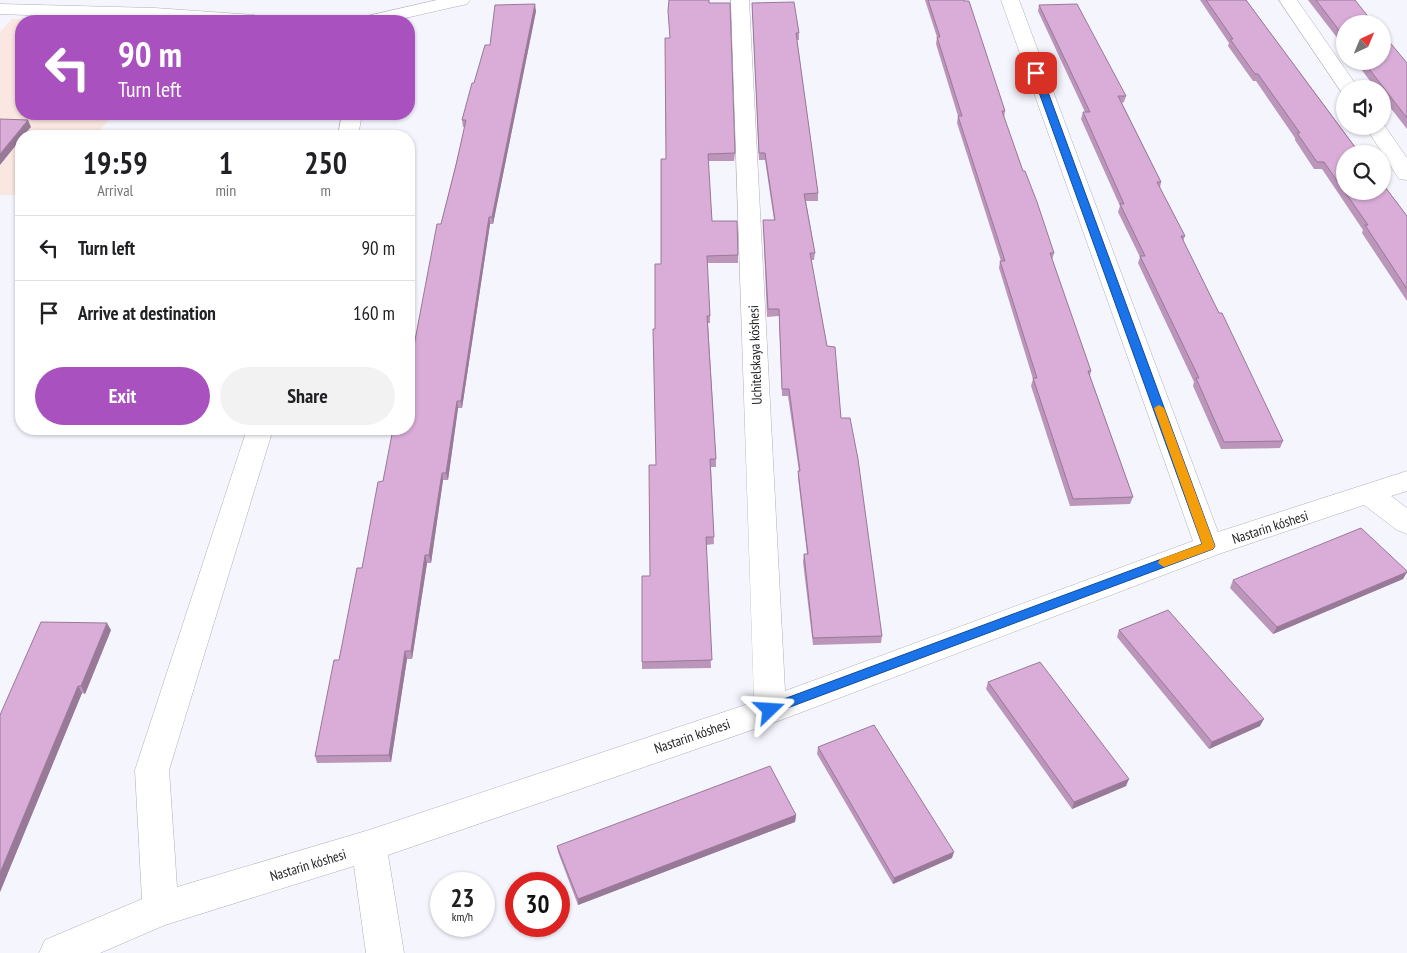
<!DOCTYPE html>
<meta charset="utf-8">
<style>
:root{--surface:#fff;--page:#f2f2f2;--text:#202124;--muted:#757577;--line:#e0e0e0;--accent:#a952bf}
body{margin:0;font-family:"PT Sans Narrow",sans-serif;background:var(--page);color:var(--text);height:100vh;display:flex;flex-direction:column;font-size:19px;white-space:nowrap}
*{box-sizing:border-box;margin:0}
p{font-size:16px;color:var(--muted)}
.icon{flex:none;width:28px;height:28px;fill:none;stroke:currentColor;stroke-width:2;stroke-linecap:round;stroke-linejoin:round}
.map{position:relative;flex:1;overflow:hidden}
.panel{position:absolute;left:15px;top:130px;width:400px;height:305px;display:flex;flex-direction:column;background:var(--surface);border-radius:20px;box-shadow:0 1px 4px #0004}
.panel>*{flex:none}
.hud{position:absolute;left:15px;top:15px;width:400px;height:105px;border-radius:20px;box-shadow:0 1px 4px #0004;background:#a952bf;color:#fff;overflow:hidden}
.needle{width:32px;rotate:44deg}
.controls{position:absolute;left:1336px;top:15px;display:grid;gap:10px}
.controls a{display:grid;place-items:center;width:55px;height:55px;border-radius:50%;background:var(--surface);box-shadow:0 1px 4px #0004;font-size:25px}
.speed{position:absolute;left:430px;top:872px;display:flex;gap:10px;font-size:25px;font-weight:700;text-align:center}
.speed>*{display:grid;place-content:center;width:65px;height:65px;border-radius:50%;background:var(--surface);box-shadow:0 1px 4px #0004;line-height:1}
.speed small{font-size:12px;font-weight:400}
.speed .limit{border:8px solid #d22;background:#fff;color:#111}
.pin{position:absolute;display:grid;place-items:center;width:42px;height:42px;color:#fff;margin:-21px;border-radius:10px;box-shadow:0 2px 8px #0006}
.me{position:absolute;width:55px;margin:-28px;rotate:70deg;stroke-linejoin:round;filter:drop-shadow(0 0 4px #0008)}
.turn{display:flex;align-items:center;gap:18px;height:105px;padding:0 20px;font-size:22px}
.turn .icon{width:65px;height:65px;stroke-width:2.5}
.turn b{display:block;font-size:35px;line-height:42px}
.eta{display:flex;justify-content:space-evenly;align-items:center;height:85px;text-align:center}
.eta b{font-size:30px;font-weight:800;line-height:35px}
.action{display:flex;gap:10px;margin-top:auto;padding:10px 20px}
.action a{flex:1;height:58px;border-radius:30px;background:var(--accent);color:#fff;font-size:20px;font-weight:800;line-height:58px;text-align:center}
.action a+a{background:var(--page);color:var(--text)}
ul{padding:0;list-style:none}
li{display:flex;align-items:center;gap:15px;height:65px;padding:0 20px;border-top:1px solid var(--line)}
li div{flex:1}
li b{display:block;font-size:19px}
li em{font-style:normal}
.map>svg:first-child{display:block}
.industrial{fill:#fbe7e1}
.lines{fill:none;stroke-linecap:round;stroke-linejoin:round}
.street-casing{stroke:#b0afb8;stroke-width:1}
.street{fill:#fff;fill-rule:evenodd}
.wall{fill:#bb95ba}
.shaded-wall{fill:#987997}
.building{fill:#d9add8;stroke:#987997}
.route{fill:#1a73e8;stroke:#114b97}
.slow{fill:#f59e0b}
.labels{text-anchor:middle;stroke-width:5;stroke-linejoin:round;paint-order:stroke}
.street-label{font-size:14px;fill:#232326;stroke:#fff}
</style>
<div class="map">
<svg width="1407" height="953" viewBox="0 0 1407 953">
<rect width="100%" height="100%" fill="#f5f5fe"/>
<path class="industrial" d="M12,19L79,21H21V114H114L95,136H21V196L0,195V32Z"/>
<g class="lines">
<g class="street-casing">
<path id="street" d="M437,0H470L467,4L392,21H360L363,17Z
M731,0H749L785,691L1193,541L1001,0H1019L1218,532L1407,471V491L1391,496L1407,508V534L1397,530L1364,505L1219,554L781,720L388,855L404,953H366L354,866L165,925L100,953H39L45,940L142,899L135,770L247,429H273L169,770L177,887L369,830L754,702Z
M1279,0H1297L1359,89H1345V94L1342,93Z
M0,4L155,8L254,15L260,17L263,21H189L0,14Z
M342,114H362L358,136H338Z
M1382,122L1407,158V180L1399,179L1365,126H1382Z"/>
</g>
<use href="#street" class="street"/>
</g>
<path class="wall" d="M925,0H964L1005,111L1004,118L1023,171L1054,253L1052,260L1091,371L1090,376L1133,497L1130,504L1070,506L1031,386L1033,379L999,268L1000,261H1001L957,123L958,116L936,44L937,37Z
M1200,0H1246L1407,216V301L1362,233L1363,230L1322,169H1314L1295,140V138L1256,81H1253L1228,46L1229,43Z
M1308,0H1355L1345,24V48Z
M709,3L735,153L734,161H708L712,221L738,255V263H707L710,316V323H708L716,459V467H711L714,544L706,545L711,668L642,669V662L650,576L656,465L655,329L661,264L666,159Z
M752,3L799,33V40H797L818,193V201H806L815,253L814,260H811L882,636L881,643L813,645L803,562L804,554H807L798,478L799,471L788,396H782L779,316L767,317L763,220H774L765,160H759Z
M1039,5L1126,96L1124,102L1122,103L1161,182L1160,188L1185,236L1183,241L1283,441L1280,448L1221,449L1193,386L1194,382L1138,263L1140,257L1118,212L1120,206L1081,119L1083,112H1085L1038,11Z
M536,11L493,224H490L462,408H458L448,480H443L431,563H427L412,659H407L391,762L317,763L315,756L339,660L383,481L409,429L441,224L465,127H463L462,120L474,83L490,45Z
M1355,61H1382L1407,63V129L1382,97V89H1376Z
M1407,571V572L1403,579L1273,634L1230,588L1233,580Z
M111,630L85,694L82,693L0,892V715Z
M1119,630L1260,726L1209,749L1117,637Z
M988,682L1126,786L1072,809L986,689Z
M818,747L952,858L893,884L817,754Z
M796,815L795,822L578,905L558,852L557,846Z"/>
<path class="shaded-wall" d="M535,4L536,11L493,224L492,217Z
M28,120L31,127L23,136H21V139L0,165V154Z
M489,217L490,224L462,408L461,401Z
M457,401L458,408L448,480L446,473Z
M442,473L443,480L431,563L429,555Z
M425,555L427,563L412,659L411,651Z
M1407,572L1403,579L1273,634L1277,627Z
M107,623L111,630L85,694L81,686Z
M405,651L407,659L391,762L389,755Z
M78,686L82,693L0,892V873Z
M1264,719L1260,726L1209,749L1212,742Z
M1129,779L1126,786L1072,809L1074,802Z
M796,815L795,822L578,905V899Z
M954,852L952,858L893,884L894,878Z"/>
<path class="building" d="M669,0H709V3H730L735,153L708,154L712,221H737L738,255L707,256L710,316H707L716,459H710L714,537H706L712,660L642,662V576H650L649,465H656L653,329H655V264H661V159H666L665,38H670L668,11Z
M928,0H964V1H969L1005,111H1002L1023,171H1025L1037,202L1054,253H1050L1091,371H1088L1133,497L1073,499L1033,378H1037L1000,261H1005L958,116H962L937,37H940Z
M1206,0H1246L1360,154H1345V191H1382V183L1407,216V289L1365,225H1368L1324,162H1317L1297,133H1300L1258,74H1255L1230,39H1233Z
M1316,0H1355L1374,24H1345V38Z
M794,2L799,33H796L818,193L804,194L815,253H810L827,346L835,347L841,418H850L858,459L882,636L813,638L804,554H808L798,471H800L789,389H782L779,309H768L763,220H775L765,153H759L752,3Z
M535,4L492,217H489L461,401H457L446,473H442L429,555H425L411,651H405L389,755L315,756L334,660H339L357,568H362L378,482L383,481L393,429H409V372L437,224H441L456,165L466,120H462L472,83H474L485,45H490L495,5Z
M1077,4L1126,96H1118L1161,182H1157L1185,236H1181L1219,313H1222L1283,441L1224,442L1196,378H1199L1140,256H1145L1120,204H1124L1083,112H1090L1039,5Z
M1382,33L1407,63V118L1363,61H1382Z
M0,119L28,120L0,154Z
M1361,528L1407,571V572L1277,627L1233,580Z
M1168,610L1264,719L1212,742L1119,630Z
M41,622L107,623L81,686H78L0,873V715Z
M1040,662L1129,779L1074,802L988,682Z
M874,725L954,852L894,878L818,747Z
M770,766L796,815L578,899L557,846Z"/>
<path class="route" d="M1036,70L1041,73L1215,546L1213,549L774,713H765L763,710L765,706L1202,544L1032,73Z"/>
<path class="slow" d="M1159,405L1164,408L1215,546L1213,549L1164,567L1158,563L1160,559L1202,544L1154,408Z"/>
<g class="labels">
<g class="street-label">
<text transform="translate(755 355) rotate(-92)" y="5">Uchitelskaya kóshesi</text>
<text transform="translate(1270 527) rotate(-18)" y="5">Nastarin kóshesi</text>
<text transform="translate(692 736) rotate(-19)" y="5">Nastarin kóshesi</text>
<text transform="translate(308 865) rotate(-17)" y="5">Nastarin kóshesi</text>
</g>
</g>
</svg>
<div class="controls">
<a><svg class="needle" viewBox="-14 -14 28 28"><path d="M0-13l5 13h-10z" fill="#e53935"/><path d="M0 13l5-13h-10z" fill="#757577"/></svg></a>
<a><svg class="icon" aria-label="sound" viewBox="0 0 24 24"><path d="M4 9h4l5-4v14l-5-4H4zM17 9q2 3 0 6"/></svg></a>
<a><svg class="icon" aria-label="search" viewBox="0 0 24 24"><circle cx="10" cy="10" r="6"/><path d="M15 15l6 6"/></svg></a>
</div>
<div class="speed"><div>23<small>km/h</small></div><div class="limit">30</div></div>
<div class="pin" style="left:1036px;top:73px;background:#d93025"><svg class="icon" aria-label="arrive" viewBox="0 0 24 24"><path d="M6 21V4h12l-3 4 3 4H6"/></svg></div>
<svg class="me" style="left:770px;top:710px" viewBox="-20 -20 40 40"><path d="M0-17L14 15 0 8-14 15z" fill="#1a73e8" stroke="#fff" stroke-width="4"/></svg>
<div class="hud">
<div class="turn"><svg class="icon" aria-label="left" viewBox="0 0 24 24"><path d="M17 20v-9H6M10 6l-5 5 5 5"/></svg><div><b>90 m</b>Turn left</div></div>
</div>
<section class="panel">
<div class="eta">
<div><b>19:59</b><p>Arrival</p></div>
<div><b>1</b><p>min</p></div>
<div><b>250</b><p>m</p></div>
</div>
<ul>
<li><svg class="icon" aria-label="left" viewBox="0 0 24 24"><path d="M17 20v-9H6M10 6l-5 5 5 5"/></svg><div><b>Turn left</b></div><em>90 m</em></li>
<li><svg class="icon" aria-label="arrive" viewBox="0 0 24 24"><path d="M6 21V4h12l-3 4 3 4H6"/></svg><div><b>Arrive at destination</b></div><em>160 m</em></li>
</ul>
<div class="action"><a>Exit</a><a>Share</a></div>
</section>
</div>
